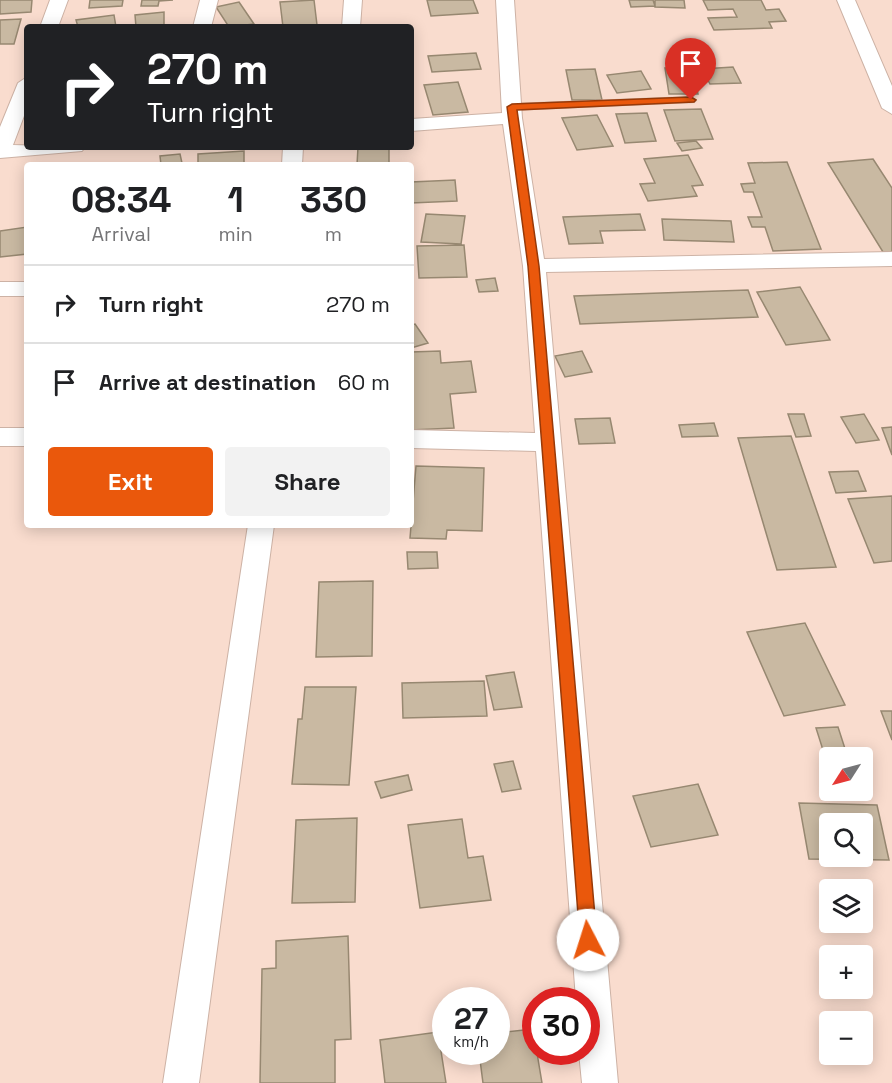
<!DOCTYPE html>
<meta charset="utf-8">
<style>
:root{--surface:#fff;--page:#f2f2f2;--text:#202124;--muted:#757577;--line:#e0e0e0;--accent:#ea580c}
body{margin:0;font-family:"Space Grotesk",sans-serif;background:var(--page);color:var(--text);height:100vh;display:flex;flex-direction:column;font-size:22px;white-space:nowrap}
*{box-sizing:border-box;margin:0}
p{font-size:20px;color:var(--muted)}
.icon{flex:none;width:33px;height:33px;fill:none;stroke:currentColor;stroke-width:2;stroke-linecap:round;stroke-linejoin:round}
.map{position:relative;flex:1;overflow:hidden}
.details{position:absolute;left:24px;top:162px;width:390px;height:366px;display:flex;flex-direction:column;background:var(--surface);border-radius:6px;box-shadow:0 3px 15px #0003}
.details>*{flex:none}
.top-card{position:absolute;left:24px;top:24px;width:390px;height:126px;border-radius:6px;box-shadow:0 3px 15px #0003;background:#202124;color:#fff;overflow:hidden}
.needle{width:39px;rotate:234deg}
.fabs{position:absolute;left:819px;top:747px;display:grid;gap:12px}
.fabs a{display:grid;place-items:center;width:54px;height:54px;border-radius:6px;background:var(--surface);box-shadow:0 3px 15px #0003;font-size:30px}
.speed{position:absolute;left:432px;top:987px;display:flex;gap:12px;font-size:30px;font-weight:700;text-align:center}
.speed>*{display:grid;place-content:center;width:78px;height:78px;border-radius:50%;background:var(--surface);box-shadow:0 3px 15px #0003;line-height:1}
.speed small{font-size:15px;font-weight:400}
.speed .limit{border:9px solid #d22;background:#fff;color:#111}
.pin{position:absolute;display:grid;place-items:center;width:51px;height:51px;color:#fff;margin:-62px -26px;border-radius:50% 50% 50% 0;rotate:-45deg;box-shadow:0 0 6px #0007}
.pin .icon{rotate:45deg}
.me{position:absolute;width:66px;margin:-33px;rotate:355deg;stroke-linejoin:round;filter:drop-shadow(0 0 4px #0008)}
.turn{display:flex;align-items:center;gap:21px;height:126px;padding:0 24px;font-size:27px}
.turn .icon{width:78px;height:78px;stroke-width:2.5}
.turn b{display:block;font-size:42px;line-height:51px}
.eta{display:flex;justify-content:space-evenly;align-items:center;height:102px;text-align:center}
.eta b{font-size:36px;font-weight:700;line-height:42px}
.action{display:flex;gap:12px;margin-top:auto;padding:12px 24px}
.action a{flex:1;height:69px;border-radius:6px;background:var(--accent);color:#fff;font-size:24px;font-weight:700;line-height:69px;text-align:center}
.action a+a{background:var(--page);color:var(--text)}
ul{padding:0;list-style:none}
li{display:flex;align-items:center;gap:18px;height:78px;padding:0 24px;border-top:2px solid var(--line)}
li div{flex:1}
li b{display:block;font-size:22px}
li em{font-style:normal}
.map>svg:first-child{display:block}
.building{fill:#c9b9a2;stroke:#978871;stroke-width:1.5;fill-rule:evenodd}
.lines{fill:none;stroke-linecap:round;stroke-linejoin:round}
.lane-casing{stroke:#cdb2a5;stroke-width:2}
.street-casing{stroke:#cdb2a5;stroke-width:2}
.lane{fill:#fff;fill-rule:evenodd}
.street{fill:#fff;fill-rule:evenodd}
.route{fill:#ea580c;stroke:#983908;stroke-width:1.5}
</style>
<div class="map">
<svg width="892" height="1083" viewBox="0 0 892 1083">
<rect width="100%" height="100%" fill="#f9dcce"/>
<path class="building" d="M0,0H32L31,12L0,14Z
M90,0H123L122,6L89,8Z
M142,0H173L159,1L158,6H141Z
M314,0L317,25L283,27L280,2Z
M427,0H473L478,13L431,16Z
M629,0H653L655,6L631,7Z
M655,0H684L685,8L655,7Z
M703,0H761L766,10L779,9L786,21L769,22L772,28L714,30L708,18L737,17L733,9L708,10Z
M239,2L254,24L229,27L216,7Z
M164,12V27H136L135,15Z
M114,15L116,27H78L76,20Z
M21,19L14,44H0V20Z
M476,53L481,69L432,72L428,56Z
M733,67L741,83L710,84L702,69Z
M665,68H693L698,94H669Z
M595,69L602,100H572L566,70Z
M641,71L651,89L617,93L607,75Z
M458,82L468,112L433,115L424,85Z
M701,109L713,139L675,141L664,110Z
M647,113L656,141L625,143L616,114Z
M597,115L613,146L577,150L562,118Z
M696,141L702,148L682,151L677,143Z
M358,147H389V165H357Z
M244,151V165H198V154Z
M180,154L182,163L161,165L160,156Z
M688,155L703,185L692,186L697,196L648,201L640,184L655,183L644,159Z
M873,159L892,188V252H883L828,163Z
M787,162L821,249L773,251L765,227H752L748,217H762L753,192H744L741,184L755,183L748,163Z
M455,180L457,201L411,203V182Z
M426,214L465,216L461,244L421,242Z
M640,214L645,230L600,231L603,243L569,244L563,217Z
M662,219L731,221L734,242L664,240Z
M27,227V254L0,257V231Z
M464,245L467,277L419,278L417,246Z
M495,278L498,291L479,292L476,280Z
M800,287L830,340L786,345L757,292Z
M748,290L758,317L580,324L574,296Z
M415,324L428,343L411,348V325Z
M440,351L441,363L471,361L476,392L450,394L454,428L411,430V352Z
M582,351L592,372L565,377L555,356Z
M788,414H804L811,436L796,437Z
M864,414L879,440L856,443L841,417Z
M610,418L615,443L579,444L575,419Z
M714,423L718,436L682,437L679,425Z
M892,427V455L882,428Z
M791,436L836,567L777,570L738,438Z
M416,466L484,468L482,531L447,530L446,539L410,538Z
M858,471L866,491L836,493L829,472Z
M892,496V561L874,563L848,499Z
M407,552H437L438,568L408,569Z
M373,581L372,656L316,657L319,582Z
M805,623L845,705L784,716L747,632Z
M514,672L522,707L494,710L486,676Z
M484,681L487,716L403,718L402,683Z
M305,687H356L349,785L292,784L298,719H302Z
M881,711H892V740Z
M838,727L848,758H830V772L816,728Z
M513,761L521,789L502,792L494,764Z
M408,775L412,790L381,798L375,782Z
M698,784L718,835L651,847L633,796Z
M799,803L877,805L889,860L809,859ZM830,824H862V856H830Z
M357,818L355,902L292,903L296,820Z
M462,819L468,858L483,856L491,900L420,908L408,825Z
M348,936L351,1039L335,1040V1083H260L262,969L276,968V941Z
M533,1029L542,1083H483L479,1052H496V1033Z
M438,1032L446,1083H385L380,1040Z"/>
<g class="lines">
<g class="lane-casing">
<path id="lane" d="M691,97L696,100L694,102L512,110L507,107L512,104Z"/>
</g>
<g class="street-casing">
<path id="street" d="M50,0H68L58,27H40Z
M200,0H218L211,27H193Z
M344,0H362L360,27H342Z
M496,0H514L522,118L544,259L892,252V266L546,272L618,1083H582L579,1052H586V1000H576L536,451L411,448V430L535,433L523,266L503,124L411,131V119L502,113Z
M837,0H855L892,86V114L882,108Z
M27,77V108L13,145L85,147L82,151L0,158V127L18,83Z
M283,147H303L302,165H282Z
M0,282H27V296H0Z
M0,428H27V446H0Z
M248,525H274L199,1083H163Z"/>
</g>
<use href="#lane" class="lane"/>
<use href="#street" class="street"/>
</g>
<path class="route" d="M691,97L696,100L694,102L517,110L539,266L597,940L595,946L588,949L582,946L580,940L528,266L507,107L512,104Z"/>
</svg>
<div class="fabs">
<a><svg class="needle" viewBox="-14 -14 28 28"><path d="M0-13l5 13h-10z" fill="#e53935"/><path d="M0 13l5-13h-10z" fill="#757577"/></svg></a>
<a><svg class="icon" aria-label="search" viewBox="0 0 24 24"><circle cx="10" cy="10" r="6"/><path d="M15 15l6 6"/></svg></a>
<a><svg class="icon" aria-label="layers" viewBox="0 0 24 24"><path d="M12 4l9 5-9 5-9-5zM3 14l9 5 9-5"/></svg></a>
<a>+</a>
<a>−</a>
</div>
<div class="speed"><div>27<small>km/h</small></div><div class="limit">30</div></div>
<div class="pin" style="left:691px;top:100px;background:#d93025"><svg class="icon" aria-label="arrive" viewBox="0 0 24 24"><path d="M6 21V4h12l-3 4 3 4H6"/></svg></div>
<svg class="me" style="left:588px;top:940px" viewBox="-20 -20 40 40"><circle r="19" fill="#fff"/><path d="M0-13L10 11 0 6-10 11z" fill="#ea580c"/></svg>
<div class="top-card">
<div class="turn"><svg class="icon" aria-label="right" viewBox="0 0 24 24"><path d="M7 20v-9h11M14 6l5 5-5 5"/></svg><div><b>270 m</b>Turn right</div></div>
</div>
<section class="details">
<div class="eta">
<div><b>08:34</b><p>Arrival</p></div>
<div><b>1</b><p>min</p></div>
<div><b>330</b><p>m</p></div>
</div>
<ul>
<li><svg class="icon" aria-label="right" viewBox="0 0 24 24"><path d="M7 20v-9h11M14 6l5 5-5 5"/></svg><div><b>Turn right</b></div><em>270 m</em></li>
<li><svg class="icon" aria-label="arrive" viewBox="0 0 24 24"><path d="M6 21V4h12l-3 4 3 4H6"/></svg><div><b>Arrive at destination</b></div><em>60 m</em></li>
</ul>
<div class="action"><a>Exit</a><a>Share</a></div>
</section>
</div>
